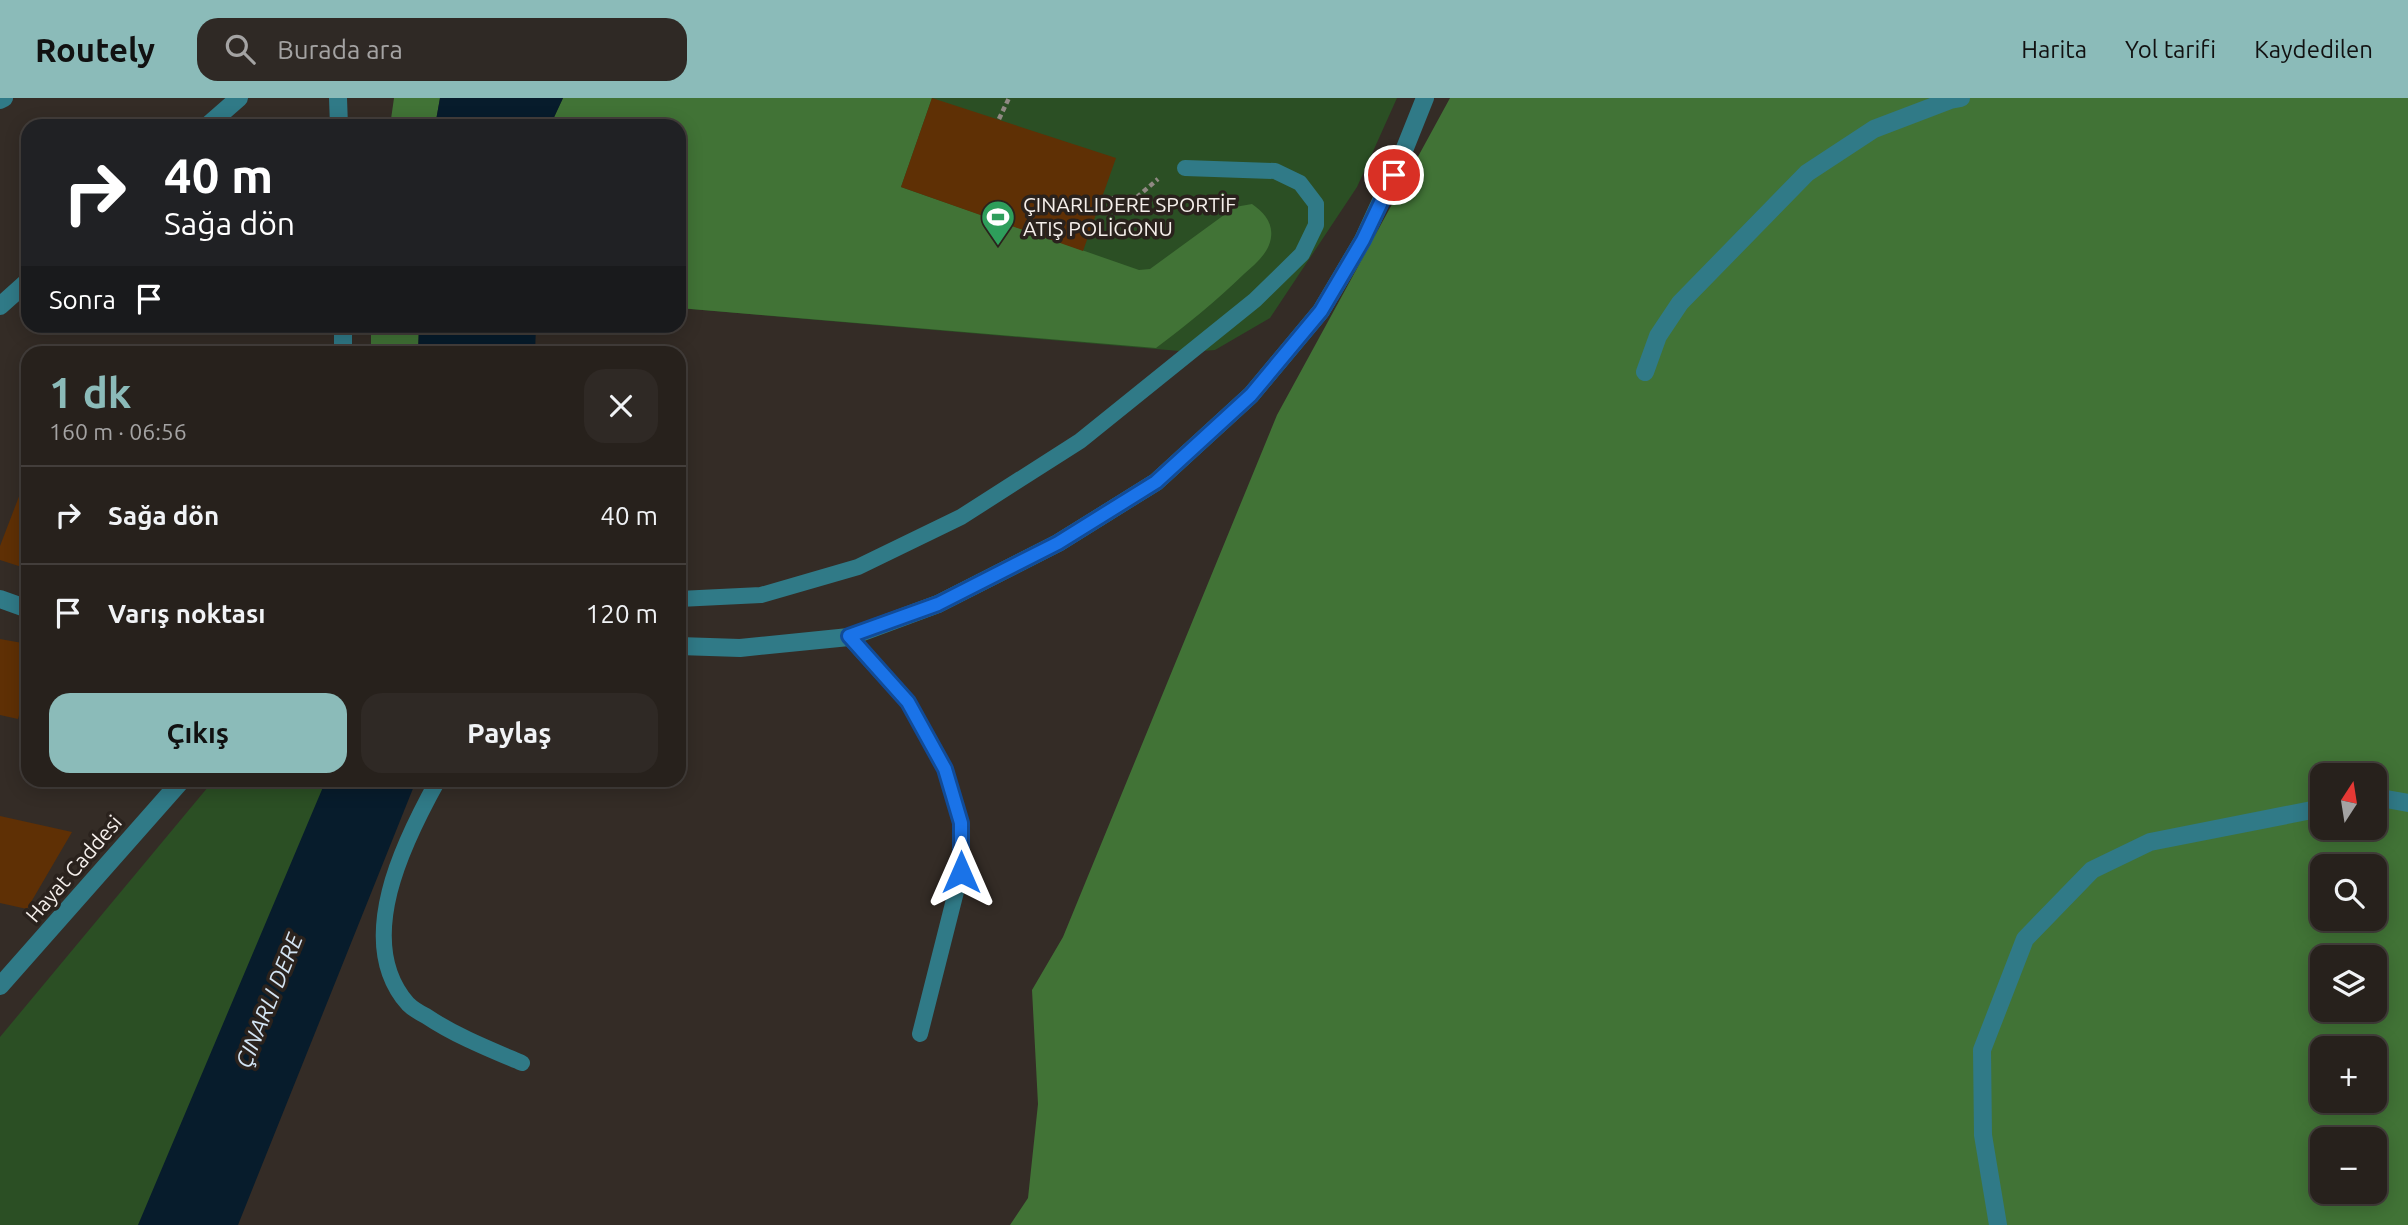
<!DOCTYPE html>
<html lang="tr">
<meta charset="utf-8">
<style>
:root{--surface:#27211c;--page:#2f2925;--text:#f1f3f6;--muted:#a4a3a3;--line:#433e3b;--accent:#8bbbb9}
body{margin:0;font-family:Ubuntu,sans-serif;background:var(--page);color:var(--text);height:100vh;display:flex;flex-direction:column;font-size:26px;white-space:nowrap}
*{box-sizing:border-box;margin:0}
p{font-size:23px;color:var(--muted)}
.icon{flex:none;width:38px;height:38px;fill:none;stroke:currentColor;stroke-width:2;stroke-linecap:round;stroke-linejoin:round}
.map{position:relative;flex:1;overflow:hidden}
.side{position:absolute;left:21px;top:248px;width:665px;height:441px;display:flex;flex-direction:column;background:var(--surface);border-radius:21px;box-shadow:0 4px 18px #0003,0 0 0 2px var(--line)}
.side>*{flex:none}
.guide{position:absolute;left:21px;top:21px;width:665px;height:214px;border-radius:21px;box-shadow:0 4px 18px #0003,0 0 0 2px var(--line);background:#202124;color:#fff;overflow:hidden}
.needle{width:46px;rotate:12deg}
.fabs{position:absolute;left:2310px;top:665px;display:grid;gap:14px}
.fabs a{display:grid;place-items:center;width:77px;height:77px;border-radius:14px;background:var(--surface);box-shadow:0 4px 18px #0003,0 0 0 2px var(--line);font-size:35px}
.pin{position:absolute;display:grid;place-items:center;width:60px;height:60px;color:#fff;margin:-30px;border:4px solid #fff;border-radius:50%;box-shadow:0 2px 7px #0007}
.me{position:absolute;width:77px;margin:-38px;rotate:0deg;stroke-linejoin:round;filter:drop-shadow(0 0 5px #0008)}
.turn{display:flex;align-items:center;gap:24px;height:147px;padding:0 28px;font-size:32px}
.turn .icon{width:91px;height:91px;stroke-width:2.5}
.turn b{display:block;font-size:49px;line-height:60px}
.then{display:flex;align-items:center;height:66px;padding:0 28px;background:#0003;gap:14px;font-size:26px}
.round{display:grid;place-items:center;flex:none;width:74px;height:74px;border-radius:21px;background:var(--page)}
.overview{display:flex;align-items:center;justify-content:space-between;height:119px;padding:0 28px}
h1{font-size:42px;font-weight:700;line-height:52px;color:var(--accent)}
.cta{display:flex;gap:14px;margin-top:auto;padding:14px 28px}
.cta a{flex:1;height:80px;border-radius:21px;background:var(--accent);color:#111;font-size:28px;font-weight:700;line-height:80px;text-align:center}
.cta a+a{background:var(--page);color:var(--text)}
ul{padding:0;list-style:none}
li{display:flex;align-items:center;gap:21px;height:98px;padding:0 28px;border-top:2px solid var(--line)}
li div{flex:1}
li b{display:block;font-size:26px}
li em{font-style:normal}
header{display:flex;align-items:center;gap:42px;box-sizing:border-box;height:98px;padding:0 35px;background:var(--accent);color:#111}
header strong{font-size:33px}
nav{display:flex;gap:38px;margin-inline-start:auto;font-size:24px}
.search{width:490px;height:63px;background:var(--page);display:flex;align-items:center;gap:18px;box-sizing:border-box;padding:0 24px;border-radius:21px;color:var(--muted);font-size:26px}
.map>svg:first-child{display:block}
.green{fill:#2b4f24}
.forest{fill:#417336;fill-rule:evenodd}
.water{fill:#071c2c}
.building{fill:#5f3005}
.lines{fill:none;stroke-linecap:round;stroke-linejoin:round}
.path{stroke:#908983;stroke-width:4.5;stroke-dasharray:5 3.5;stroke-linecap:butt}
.service{stroke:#307a87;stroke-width:16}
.minor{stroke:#307a87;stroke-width:18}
.route-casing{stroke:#114b97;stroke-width:18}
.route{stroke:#1a73e8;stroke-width:12}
.labels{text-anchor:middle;stroke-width:7;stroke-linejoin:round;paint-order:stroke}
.poi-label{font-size:21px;fill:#f5efeb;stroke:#2a221d;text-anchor:start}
.street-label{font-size:21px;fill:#f5efeb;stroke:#2a221d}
.water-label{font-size:23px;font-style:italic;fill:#d3e4f3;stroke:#2a221d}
</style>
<header>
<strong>Routely</strong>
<div class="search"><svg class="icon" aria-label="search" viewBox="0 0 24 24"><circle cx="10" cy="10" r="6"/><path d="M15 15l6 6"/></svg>Burada ara</div>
<nav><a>Harita</a><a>Yol tarifi</a><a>Kaydedilen</a></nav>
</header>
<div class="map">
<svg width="2408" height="1127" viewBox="0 0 2408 1127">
<rect width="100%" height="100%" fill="#342c26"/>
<path class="green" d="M563,0H1397L1357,89L1270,220L1215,252L1191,254L679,210V28H550Z
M213,683H366L178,1127H0V939Z"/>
<path class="forest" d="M394,0H440L435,28H390Z
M563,0H932L901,89L1139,172L1150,171L1235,109L1252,106C1266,116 1276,128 1269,147C1265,158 1253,168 1244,176C1216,203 1187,227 1156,250L679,210V28H550Z
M1450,0H2408V1127H1010L1028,1100L1038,1006L1032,892L1063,839L1277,317ZM2322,677H2375V730H2322ZM2322,768H2375V821H2322ZM2322,859H2375V912H2322ZM2322,950H2375V1003H2322ZM2322,1041H2375V1094H2322Z
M371,228H419L418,255H371Z"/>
<path class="water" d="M440,0H563L550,28H435Z
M419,228H536L535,255H418Z
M326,682L416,683L238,1127H138Z"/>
<path class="building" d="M932,0L1116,60L1083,153L901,89Z
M166,228H241L240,234L166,230Z
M28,375V471L0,462V448Z
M0,541L28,546V616L20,614L18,621L0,617Z
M0,718L72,734L27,811L0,805Z"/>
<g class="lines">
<path class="path" d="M999,21L1009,0
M1103,99L1116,101L1137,99L1158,81"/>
<path class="service" d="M679,501L761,497L858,469L961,419L1080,343L1255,202L1302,156L1316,127V106L1300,85L1275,73L1185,70
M849,539L908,604L945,671L961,725V774L920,936
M438,682C404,743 353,844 408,906C413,911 420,915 426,918C456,938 489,951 522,965"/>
<path class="minor" d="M338,0L339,28
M0,2L4,0
M207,28L239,0
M0,208L28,183
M343,256V228
M1645,274L1658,238L1680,205L1807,75L1874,31L1950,2L1961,0
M0,501L28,511
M679,548L740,550L849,539L938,506L1058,445L1156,384L1251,297L1321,213L1363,142L1403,55L1425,0
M2375,699L2408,705
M0,888L182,682
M1998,1127L1983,1037L1982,952L2025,841L2092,772L2150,744L2322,710"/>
</g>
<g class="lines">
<g class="route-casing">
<path id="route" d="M961,774V725L945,671L908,604L849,538L938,506L1058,445L1156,384L1251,297L1321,213L1363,142L1394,77"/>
</g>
<use href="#route" class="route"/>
</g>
<defs>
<g id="stadium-pin" transform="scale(1.75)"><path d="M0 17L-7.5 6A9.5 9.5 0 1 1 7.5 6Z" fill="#2e9e5b" stroke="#2a221d"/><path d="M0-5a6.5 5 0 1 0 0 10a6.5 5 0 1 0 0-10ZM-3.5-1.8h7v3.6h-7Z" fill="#fff"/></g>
</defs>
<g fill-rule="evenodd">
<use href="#stadium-pin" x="998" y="119"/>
</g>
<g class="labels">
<g class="poi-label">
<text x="1023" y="114">ÇINARLIDERE SPORTİF<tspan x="1023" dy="24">ATIŞ POLİGONU</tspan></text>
</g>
<g class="street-label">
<text transform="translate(74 771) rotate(-49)" y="7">Hayat Caddesi</text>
</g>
<g class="water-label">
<text transform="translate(269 903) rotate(-68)" y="8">ÇINARLI DERE</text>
</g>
</g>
</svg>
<div class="fabs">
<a><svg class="needle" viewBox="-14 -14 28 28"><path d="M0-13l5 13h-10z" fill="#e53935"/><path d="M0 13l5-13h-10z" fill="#a4a3a3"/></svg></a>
<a><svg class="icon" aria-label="search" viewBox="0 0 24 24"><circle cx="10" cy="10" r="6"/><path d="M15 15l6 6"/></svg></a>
<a><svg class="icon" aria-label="layers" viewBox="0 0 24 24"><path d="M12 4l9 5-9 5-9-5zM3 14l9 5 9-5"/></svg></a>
<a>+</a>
<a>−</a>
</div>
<div class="pin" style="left:1394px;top:77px;background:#d93025"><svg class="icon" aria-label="arrive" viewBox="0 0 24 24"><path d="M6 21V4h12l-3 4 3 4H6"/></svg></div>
<svg class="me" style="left:961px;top:774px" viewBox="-20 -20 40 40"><path d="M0-17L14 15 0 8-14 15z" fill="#1a73e8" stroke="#fff" stroke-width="4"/></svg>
<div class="guide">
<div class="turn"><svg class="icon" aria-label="right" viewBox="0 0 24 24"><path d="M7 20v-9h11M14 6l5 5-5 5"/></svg><div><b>40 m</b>Sağa dön</div></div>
<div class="then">Sonra<svg class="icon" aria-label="arrive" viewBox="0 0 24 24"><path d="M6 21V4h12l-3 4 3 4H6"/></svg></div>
</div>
<section class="side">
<div class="overview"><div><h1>1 dk</h1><p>160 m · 06:56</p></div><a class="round"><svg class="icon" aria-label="close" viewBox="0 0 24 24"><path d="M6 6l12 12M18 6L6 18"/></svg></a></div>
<ul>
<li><svg class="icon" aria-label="right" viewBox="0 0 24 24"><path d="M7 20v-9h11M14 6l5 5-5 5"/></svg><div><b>Sağa dön</b></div><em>40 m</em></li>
<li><svg class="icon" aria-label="arrive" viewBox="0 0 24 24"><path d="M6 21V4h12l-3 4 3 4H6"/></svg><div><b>Varış noktası</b></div><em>120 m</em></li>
</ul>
<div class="cta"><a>Çıkış</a><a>Paylaş</a></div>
</section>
</div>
